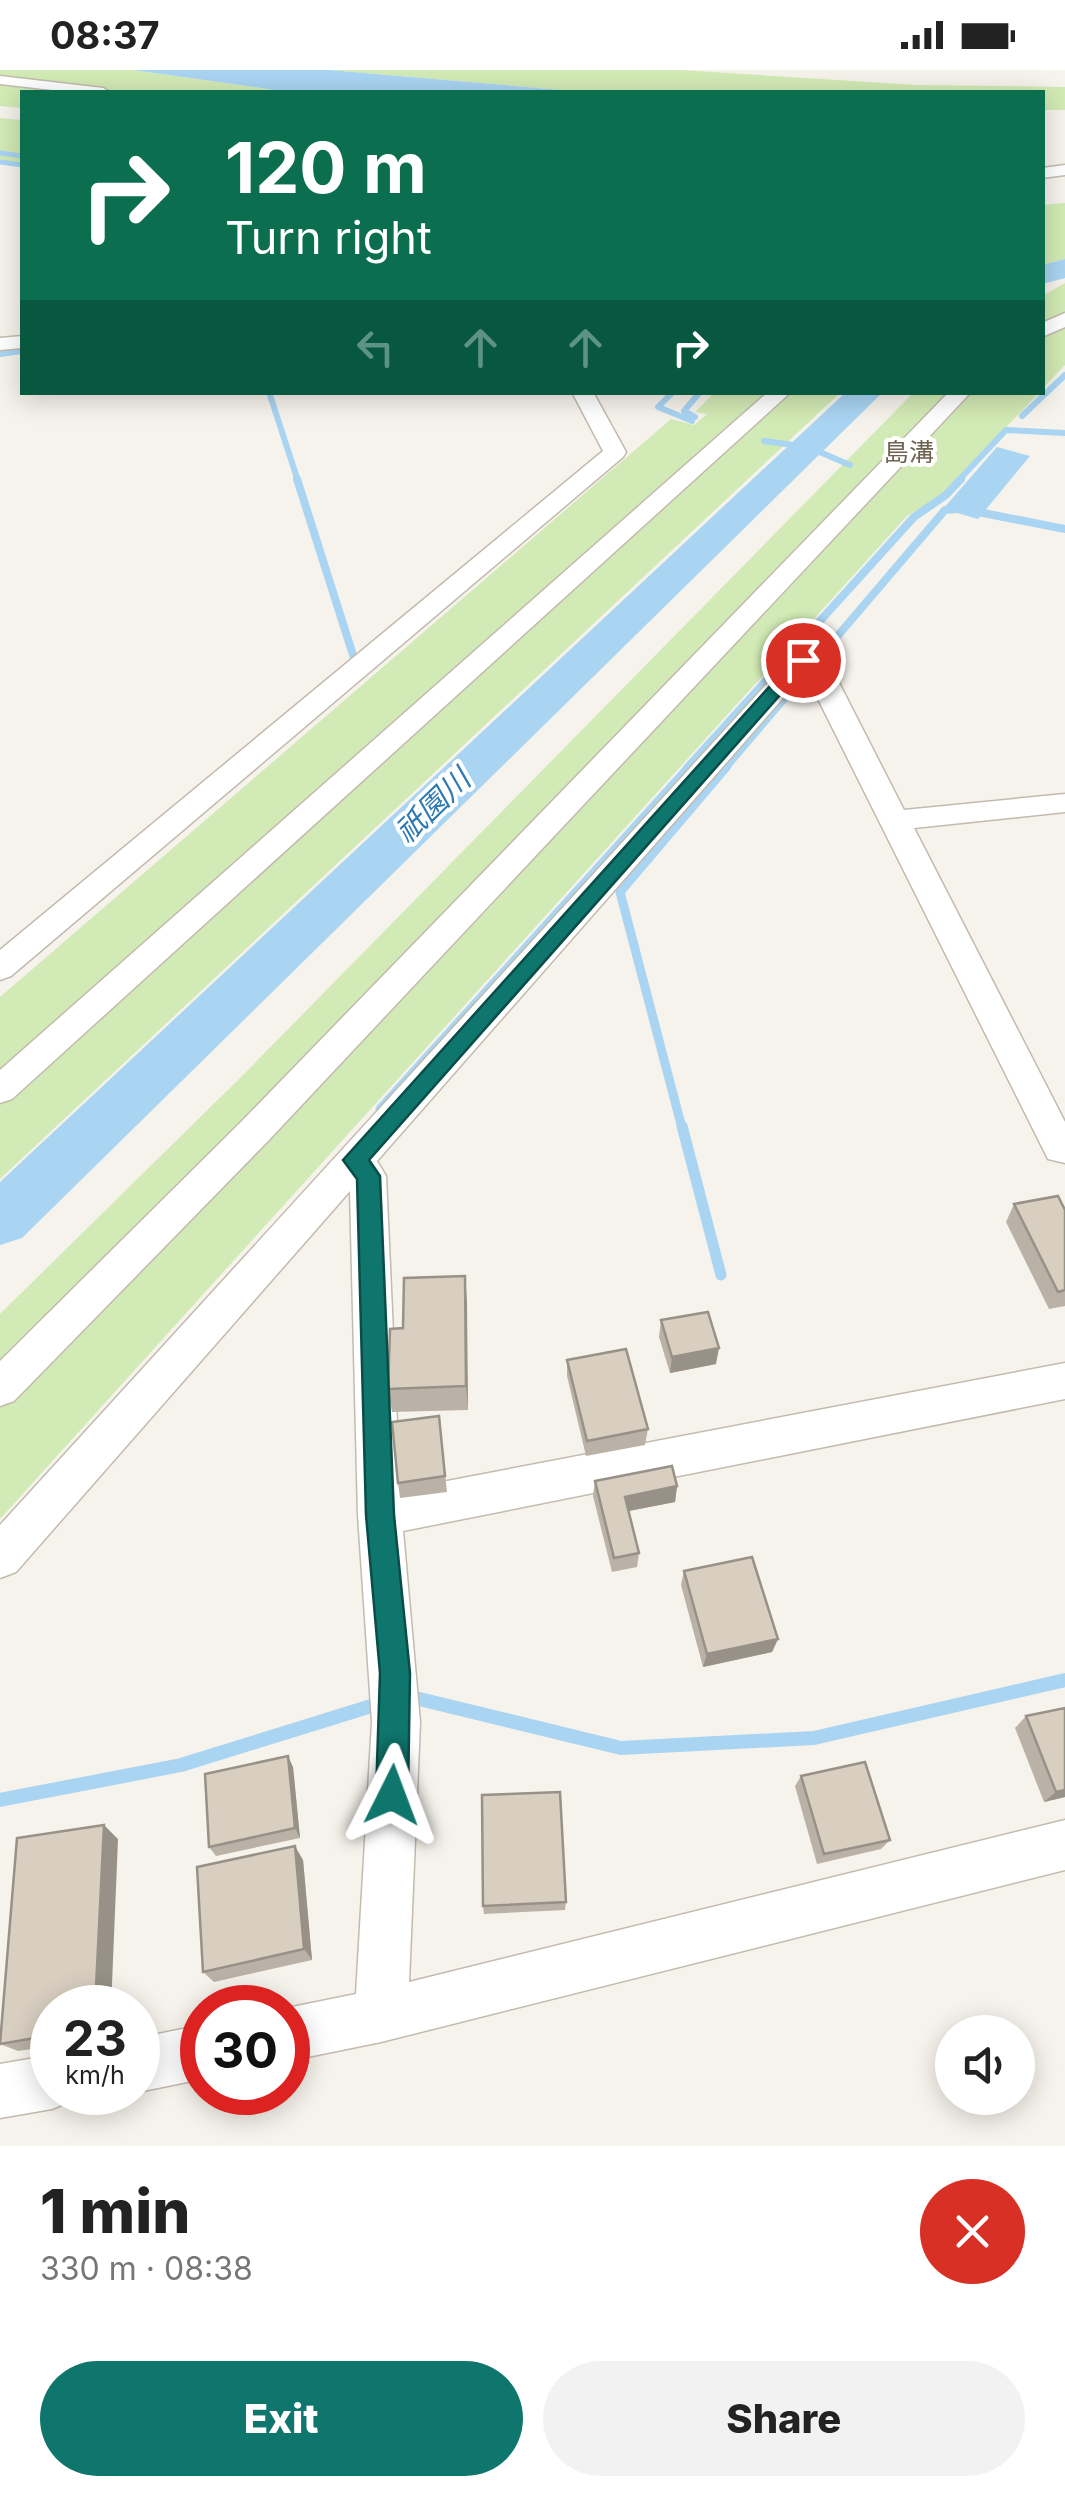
<!DOCTYPE html>
<meta charset="utf-8">
<style>
:root{--surface:#fff;--page:#f2f2f2;--text:#222;--muted:#767676;--accent:#0f766e}
body{margin:0;font-family:Inter,"Noto Sans JP",sans-serif;background:var(--page);color:var(--text);height:100vh;display:flex;flex-direction:column;font-size:38px;white-space:nowrap}
*{box-sizing:border-box;margin:0}
p{font-size:32px;color:var(--muted)}
.icon{flex:none;width:55px;height:55px;fill:none;stroke:currentColor;stroke-width:2;stroke-linecap:round;stroke-linejoin:round}
.map{position:relative;height:2076px;overflow:hidden}
.side{display:flex;flex-direction:column;background:var(--surface);flex:1}
.side>*{flex:none}
.top-card{position:absolute;left:20px;top:20px;width:1025px;height:305px;border-radius:0px;box-shadow:0 5px 25px #0003;background:#0b6e4f;color:#fff;overflow:hidden}
.tools{position:absolute;left:935px;top:1945px;display:grid;gap:20px}
.tools a{display:grid;place-items:center;width:100px;height:100px;border-radius:50%;background:var(--surface);box-shadow:0 5px 25px #0003;font-size:50px}
.speed{position:absolute;left:30px;top:1915px;display:flex;gap:20px;font-size:50px;font-weight:700;text-align:center}
.speed>*{display:grid;place-content:center;width:130px;height:130px;border-radius:50%;background:var(--surface);box-shadow:0 5px 25px #0003;line-height:1}
.speed small{font-size:25px;font-weight:400}
.speed .limit{border:15px solid #d22;background:#fff;color:#111}
.pin{position:absolute;display:grid;place-items:center;width:85px;height:85px;color:#fff;margin:-42px;border:5px solid #fff;border-radius:50%;box-shadow:0 2px 10px #0007}
.me{position:absolute;width:110px;margin:-55px;rotate:3deg;stroke-linejoin:round;filter:drop-shadow(0 0 8px #0008)}
.turn{display:flex;align-items:center;gap:35px;height:210px;padding:0 40px;font-size:45px}
.turn .icon{width:130px;height:130px;stroke-width:2.5}
.turn b{display:block;font-size:70px;line-height:85px}
.lanes{display:flex;align-items:center;height:95px;padding:0 40px;background:#0003;justify-content:center;gap:50px;direction:ltr}
.lanes .off{opacity:.35}
.round{display:grid;place-items:center;flex:none;width:105px;height:105px;border-radius:52px;background:var(--page)}
.overview{display:flex;align-items:center;justify-content:space-between;height:170px;padding:0 40px}
h1{font-size:60px;font-weight:800;line-height:75px}
.primary-button{display:flex;gap:20px;margin-top:auto;padding:20px 40px}
.primary-button a{flex:1;height:115px;border-radius:60px;background:var(--accent);color:#fff;font-size:40px;font-weight:800;line-height:115px;text-align:center}
.primary-button a+a{background:var(--page);color:var(--text)}
.status{display:flex;justify-content:space-between;align-items:center;height:70px;padding:0 50px;background:var(--surface);direction:ltr}
.status svg{height:28px;fill:currentColor}
.map>svg:first-child{display:block}
.green{fill:#d2eab5}
.water{fill:#a9d4f2}
.lines{fill:none;stroke-linecap:round;stroke-linejoin:round}
.stream-far5{stroke:#a9d4f2;stroke-width:5}
.stream-far4{stroke:#a9d4f2;stroke-width:6}
.stream-far3{stroke:#a9d4f2;stroke-width:8}
.stream-far2{stroke:#a9d4f2;stroke-width:9}
.stream-far1{stroke:#a9d4f2;stroke-width:11}
.stream{stroke:#a9d4f2;stroke-width:14}
.river{fill:#a9d4f2;fill-rule:evenodd}
.street-casing{stroke:#c2bbae;stroke-width:3}
.street{fill:#fff;fill-rule:evenodd}
.wall{fill:#bab2a6}
.shaded-wall{fill:#979187}
.building{fill:#d8cfc1;stroke:#979187;stroke-width:2.5}
.route{fill:#0f766e;stroke:#0a4d48;stroke-width:2.5}
.labels{text-anchor:middle;stroke-width:8;stroke-linejoin:round;paint-order:stroke}
.far-neighbourhood-label{font-size:25px;fill:#6e6250;stroke:#fff}
.water-label{font-size:30px;font-style:italic;fill:#2e7ab2;stroke:#fff}
</style>
<div class="status"><b>08:37</b><svg viewBox="0 0 49 12"><path d="M0 12V9h3v3zM5 12V6h3v6zM10 12V3h3v9zM15 12V0h3v12zM26 1h20v11H26zM47 4h2v5h-2z"/></svg></div>
<div class="map">
<svg width="1065" height="2076" viewBox="0 0 1065 2076">
<rect width="100%" height="100%" fill="#f6f3ec"/>
<path class="green" d="M0,0H133L289,22H22V38L0,36Z
M329,0H680L916,15L1065,17V40H1043L1042,22H585Z
M0,48L22,50V93L0,90Z
M1065,133V189L1043,195V135Z
M1065,213V295L1043,318L1042,226Z
M714,323H840L0,1109V927L671,349L694,355L707,344L695,342Z
M913,323H1039L939,427L907,446L0,1449V1244L243,1005Z"/>
<path class="water" d="M133,0H329L585,22H289Z
M997,377L1030,386L978,449L943,439Z"/>
<g class="lines">
<path class="stream-far5" d="M0,83L22,86
M0,92L22,95"/>
<path class="stream-far4" d="M0,284L22,281
M269,322L298,411
M673,322L658,337L692,351
M1022,346L1065,305
M695,347L684,341L700,322
M764,371L808,377L850,395
M958,411L1006,360L1065,363"/>
<path class="stream-far3" d="M297,409L353,585
M973,441L1065,459
M687,698L914,447L946,425L961,409
M725,698L945,440L957,439"/>
<path class="stream-far2" d="M380,1039L690,696
M682,1058L620,822L727,696"/>
<path class="stream-far1" d="M682,1056L721,1205"/>
<path class="stream" d="M407,1626L621,1678L814,1668L1065,1610
M0,1730L181,1695L381,1633"/>
<path class="river" d="M1065,189V208L1042,214V195Z
M846,322H883L22,1168L0,1175V1112Z"/>
<g class="street-casing">
<path id="street" d="M0,6L103,18L110,22H70L0,14Z
M1065,95V105L1042,108V98Z
M1065,243V257L1042,267V253Z
M22,266V278L0,280V268Z
M572,322H593L626,382L623,387L11,906L0,910V880L603,381Z
M768,322H791L12,1029L0,1033V1000Z
M949,322H971L268,1071L14,1331L0,1336V1291L242,1051Z
M803,582L833,601L904,740L1065,724V742L914,758L1065,1052V1093L1048,1089L805,603L377,1091L386,1106L400,1420L1065,1293V1329L403,1461L420,1652L409,1912L1065,1750V1800L381,1972L288,1991L287,1938L356,1924L372,1652L358,1445L350,1121L16,1502L0,1508V1455L794,584Z
M202,1955V2009L138,2022V1968Z
M52,1985V2022H75L71,2031L52,2039L0,2048V1994Z"/>
</g>
<use href="#street" class="street"/>
</g>
<path class="wall" d="M1014,1134L1065,1140V1236L1049,1239L1006,1152Z
M465,1206L468,1340L392,1342L388,1319L403,1258Z
M661,1250L716,1294L670,1303L659,1267Z
M567,1290L648,1359L645,1375L586,1386L567,1306Z
M439,1346L447,1422L400,1428L398,1413Z
M595,1411L677,1416L675,1432L629,1441L639,1483L637,1497L612,1502L593,1426Z
M684,1501L778,1569L772,1582L703,1597L681,1515Z
M1065,1638V1727L1044,1732L1015,1658L1026,1646Z
M293,1697L300,1768L216,1786L209,1777Z
M801,1706L890,1770L881,1779L817,1794L795,1716Z
M118,1769L52,1938V1976L18,1981L0,1974Z
M303,1790L312,1890L214,1912L203,1902Z
M566,1832L565,1840L484,1844L483,1836Z"/>
<path class="shaded-wall" d="M465,1206L467,1231L468,1340L466,1316Z
M719,1278L716,1294L670,1303L672,1287Z
M677,1416L675,1432L623,1442L625,1427Z
M778,1569L772,1582L703,1597L707,1584Z
M288,1686L293,1697L300,1768L295,1758Z
M1065,1720V1727L1044,1732L1056,1722Z
M104,1755L118,1769L111,1938H95Z
M295,1776L303,1790L312,1890L304,1879Z"/>
<path class="building" d="M1058,1126L1065,1140V1220L1058,1222L1014,1134Z
M465,1206L466,1316L388,1319L390,1259L403,1258L404,1208Z
M708,1242L719,1278L672,1287L661,1250Z
M626,1279L648,1359L587,1371L567,1290Z
M439,1346L445,1406L398,1413L392,1352Z
M672,1396L677,1416L625,1427L639,1483L614,1488L595,1411Z
M752,1487L778,1569L707,1584L684,1501Z
M1065,1638V1720L1056,1722L1026,1646Z
M288,1686L295,1758L209,1777L205,1704Z
M865,1692L890,1770L824,1784L801,1706Z
M560,1722L566,1832L483,1836L482,1725Z
M104,1755L95,1938H52V1965L0,1974L17,1768Z
M295,1776L304,1879L203,1902L197,1797Z"/>
<path class="route" d="M797,586L811,590L369,1090L380,1106L394,1445L410,1603L408,1725L403,1736L392,1741L381,1736L376,1725L380,1603L366,1445L357,1109L343,1090Z"/>
<g class="labels">
<g class="far-neighbourhood-label">
<text x="909" y="391">島溝</text>
</g>
<g class="water-label">
<text transform="translate(433 736) rotate(-44)" y="10">祇園川</text>
</g>
</g>
</svg>
<div class="tools">
<a><svg class="icon" aria-label="sound" viewBox="0 0 24 24"><path d="M4 9h4l5-4v14l-5-4H4zM17 9q2 3 0 6"/></svg></a>
</div>
<div class="speed"><div>23<small>km/h</small></div><div class="limit">30</div></div>
<div class="pin" style="left:803px;top:590px;background:#d93025"><svg class="icon" aria-label="arrive" viewBox="0 0 24 24"><path d="M6 21V4h12l-3 4 3 4H6"/></svg></div>
<svg class="me" style="left:392px;top:1725px" viewBox="-20 -20 40 40"><path d="M0-17L14 15 0 8-14 15z" fill="#0f766e" stroke="#fff" stroke-width="4"/></svg>
<div class="top-card">
<div class="turn"><svg class="icon" aria-label="right" viewBox="0 0 24 24"><path d="M7 20v-9h11M14 6l5 5-5 5"/></svg><div><b>120 m</b>Turn right</div></div>
<div class="lanes"><svg class="icon off" aria-label="left" viewBox="0 0 24 24"><path d="M17 20v-9H6M10 6l-5 5 5 5"/></svg><svg class="icon off" aria-label="ahead" viewBox="0 0 24 24"><path d="M12 20V5M6 11l6-6 6 6"/></svg><svg class="icon off" aria-label="ahead" viewBox="0 0 24 24"><path d="M12 20V5M6 11l6-6 6 6"/></svg><svg class="icon" aria-label="right" viewBox="0 0 24 24"><path d="M7 20v-9h11M14 6l5 5-5 5"/></svg></div>
</div>
</div>
<section class="side">
<div class="overview"><div><h1>1 min</h1><p>330 m · 08:38</p></div><a class="round" style="background:#d93025;color:#fff"><svg class="icon" aria-label="close" viewBox="0 0 24 24"><path d="M6 6l12 12M18 6L6 18"/></svg></a></div>
<div class="primary-button"><a>Exit</a><a>Share</a></div>
</section>
